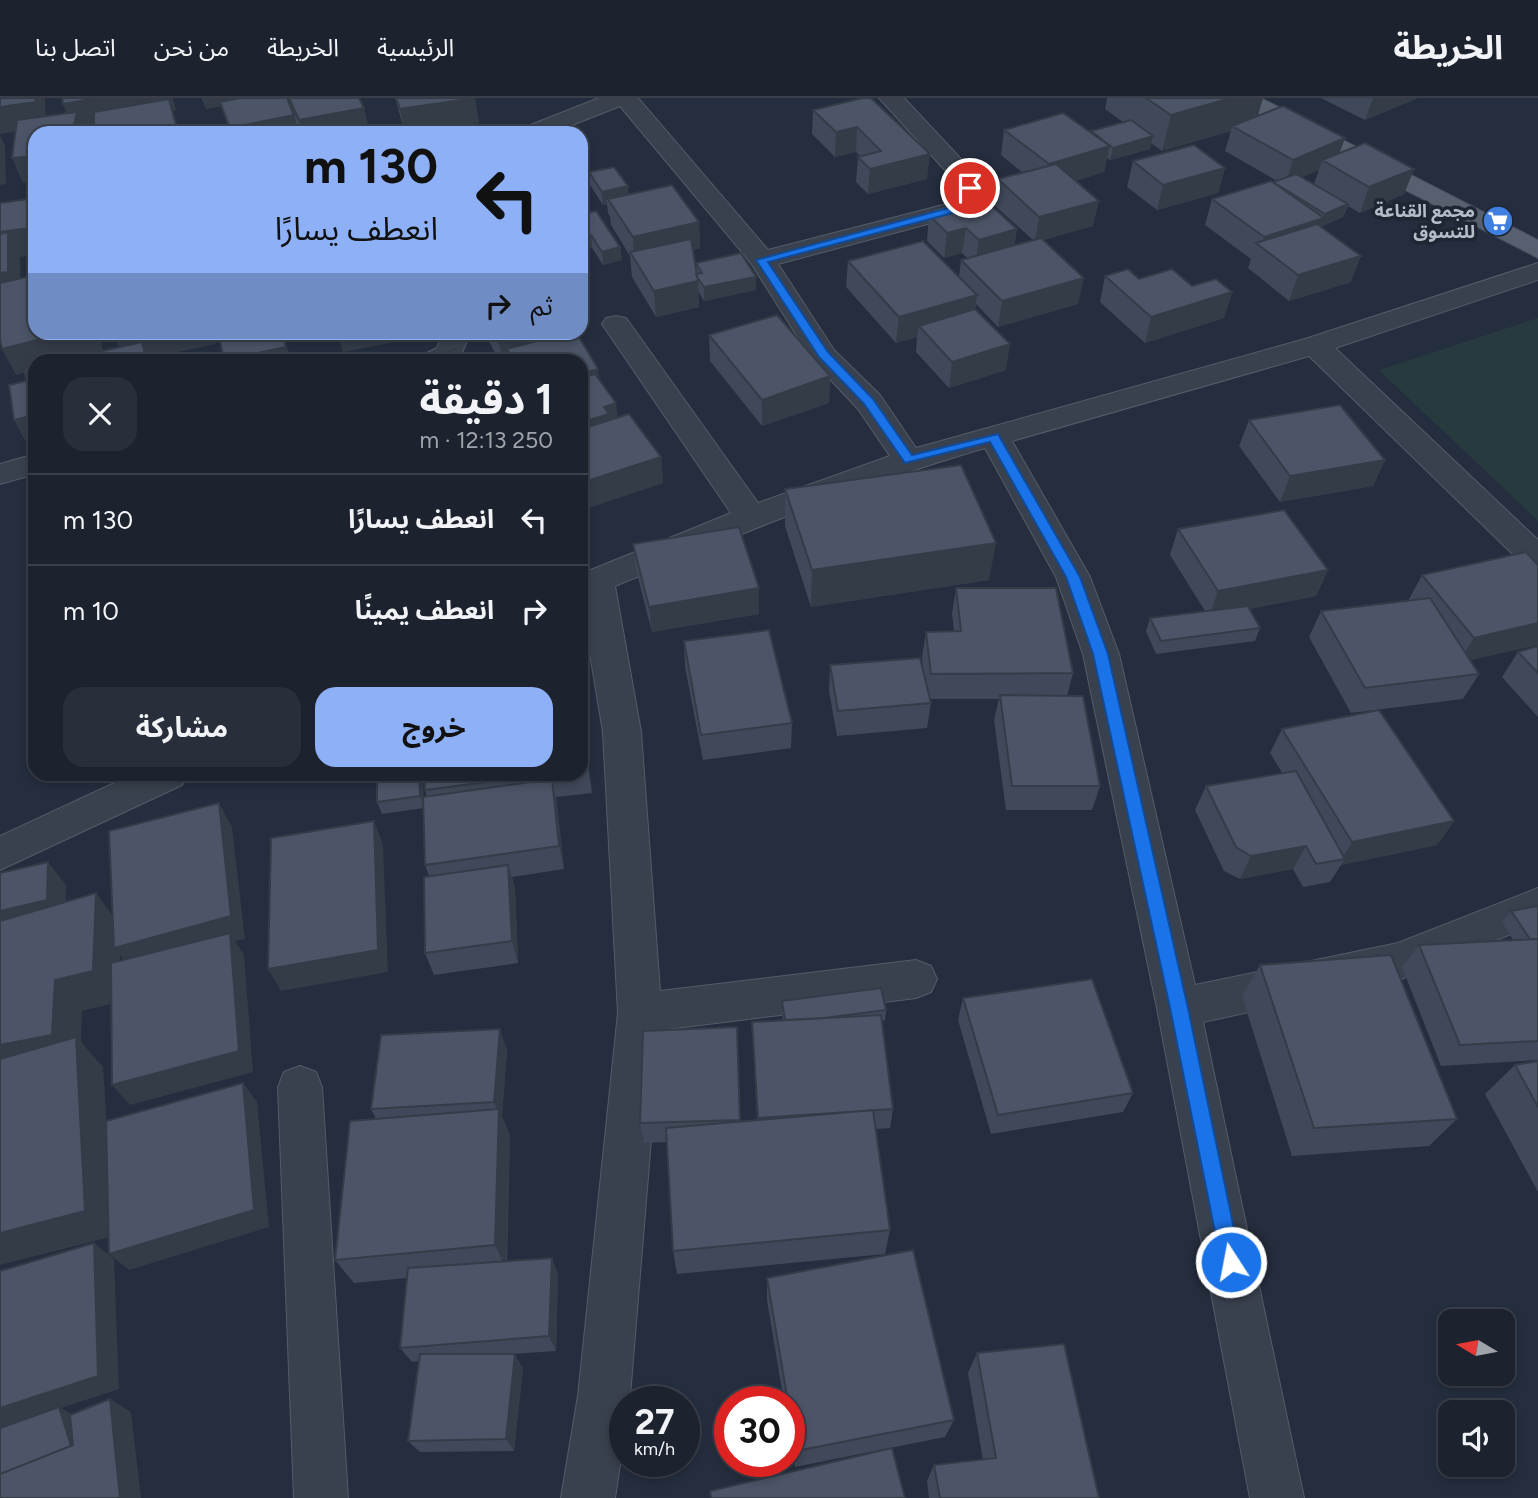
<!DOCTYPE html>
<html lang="ar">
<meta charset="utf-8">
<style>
:root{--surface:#1c222e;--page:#292f3a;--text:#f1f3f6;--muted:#a0a4aa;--line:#3a3f4a;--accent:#8db0f6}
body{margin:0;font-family:Figtree,"Noto Sans Arabic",sans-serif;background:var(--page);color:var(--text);direction:rtl;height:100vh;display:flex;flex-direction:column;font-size:26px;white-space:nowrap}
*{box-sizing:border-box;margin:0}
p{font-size:23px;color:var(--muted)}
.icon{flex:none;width:38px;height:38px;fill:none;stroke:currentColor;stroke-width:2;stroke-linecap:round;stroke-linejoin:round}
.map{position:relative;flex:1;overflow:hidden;direction:ltr}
.side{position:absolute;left:28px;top:256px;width:560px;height:427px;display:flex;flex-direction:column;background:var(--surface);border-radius:21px;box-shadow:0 4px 10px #0003,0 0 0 2px var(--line);direction:rtl}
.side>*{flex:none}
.top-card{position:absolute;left:28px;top:28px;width:560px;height:214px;border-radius:21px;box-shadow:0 4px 10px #0003,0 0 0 2px var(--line);direction:rtl;background:#8db0f6;color:#111;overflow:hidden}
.needle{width:46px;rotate:280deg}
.fabs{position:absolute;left:1438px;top:1211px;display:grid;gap:14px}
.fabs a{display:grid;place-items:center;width:77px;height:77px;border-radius:14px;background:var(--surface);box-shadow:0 4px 10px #0003,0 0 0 2px var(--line);font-size:35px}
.speed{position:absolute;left:609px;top:1288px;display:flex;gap:14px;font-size:35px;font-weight:700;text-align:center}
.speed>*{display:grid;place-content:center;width:91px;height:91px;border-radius:50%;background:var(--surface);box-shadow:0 4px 10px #0003,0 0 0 2px var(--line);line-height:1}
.speed small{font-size:18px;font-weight:400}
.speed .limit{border:10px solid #d22;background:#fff;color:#111}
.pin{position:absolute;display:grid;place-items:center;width:60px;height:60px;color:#fff;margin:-30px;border:4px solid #fff;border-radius:50%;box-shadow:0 2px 7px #0007}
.me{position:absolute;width:77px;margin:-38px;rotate:349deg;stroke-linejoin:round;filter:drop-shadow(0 0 5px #0008)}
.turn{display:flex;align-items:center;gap:24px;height:147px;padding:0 35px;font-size:32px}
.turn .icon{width:91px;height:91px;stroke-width:2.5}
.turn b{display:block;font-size:49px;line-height:60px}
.then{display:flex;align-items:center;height:66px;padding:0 35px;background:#0003;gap:14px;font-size:26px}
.round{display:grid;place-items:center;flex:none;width:74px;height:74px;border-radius:21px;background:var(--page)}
.head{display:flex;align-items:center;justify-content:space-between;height:119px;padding:0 35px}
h1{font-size:42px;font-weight:700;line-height:52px}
.action{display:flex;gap:14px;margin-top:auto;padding:14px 35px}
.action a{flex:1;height:80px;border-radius:21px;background:var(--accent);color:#111;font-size:28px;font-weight:700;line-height:80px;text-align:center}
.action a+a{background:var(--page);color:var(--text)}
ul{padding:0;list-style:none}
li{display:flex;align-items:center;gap:21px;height:91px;padding:0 35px;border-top:2px solid var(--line)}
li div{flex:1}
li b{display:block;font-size:26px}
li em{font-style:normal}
header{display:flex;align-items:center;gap:42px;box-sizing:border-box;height:98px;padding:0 35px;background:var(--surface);border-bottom:2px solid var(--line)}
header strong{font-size:33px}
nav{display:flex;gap:38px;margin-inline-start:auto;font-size:24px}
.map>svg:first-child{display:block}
.green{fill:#273b3f}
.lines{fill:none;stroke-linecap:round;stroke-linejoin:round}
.minor-casing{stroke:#545c69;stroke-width:2}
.major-casing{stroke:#424a57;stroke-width:2}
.minor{fill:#39414e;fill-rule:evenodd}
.major{fill:#57606e;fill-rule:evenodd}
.wall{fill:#404959;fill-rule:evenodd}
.shaded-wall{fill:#343c48}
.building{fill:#4b5567;stroke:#343c48;stroke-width:2}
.route{fill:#1a73e8;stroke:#114b97;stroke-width:2}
.labels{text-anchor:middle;stroke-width:7;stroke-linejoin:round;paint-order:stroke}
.far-poi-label{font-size:18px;font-weight:bold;fill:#b5bcc9;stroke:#1e2633;text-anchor:end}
</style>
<header>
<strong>الخريطة</strong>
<nav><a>الرئيسية</a><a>الخريطة</a><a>من نحن</a><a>اتصل بنا</a></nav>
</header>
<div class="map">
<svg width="1538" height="1400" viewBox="0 0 1538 1400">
<rect width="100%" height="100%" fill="#252e3e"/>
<path class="green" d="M1538,220V423L1379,272Z"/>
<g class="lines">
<g class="minor-casing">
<path id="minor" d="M599,0H638L768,152L947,106L957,99L955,83L879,0H904L975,76L983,90L982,102L965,116L778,166L834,252L880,297L916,350L1305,241L1538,165V182L1335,250L1538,442V472L1526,469L1309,258L1012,343L1090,479L1119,556L1195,887L1398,845L1538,790V825L1401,881L1203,924L1304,1400H1250L1157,910L1083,556L1056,479L985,350C858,387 737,437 615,488L641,634L660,893L916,862L931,868L937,881L931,894L916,900L660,932L630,1298L629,1304H625V1333L615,1400H561L578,1298L618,915L603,634L581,501V476L731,415L602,226L606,220L616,218L626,220L758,405L890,358L858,311L813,263L751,165L620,8L552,35H519L523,30Z
M443,234H471L459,261L421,262L425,256L437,250Z
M35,356V376L0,386V366Z
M134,676H188L182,687L0,772V738Z
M300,968L316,974L322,989L348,1400H294L278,989L284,974Z"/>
</g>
<g class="major-casing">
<path id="major" d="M1231,0H1261L1538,142V160L1235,5Z"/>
</g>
<use href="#minor" class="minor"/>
<use href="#major" class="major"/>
</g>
<path class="wall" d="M202,0H287L289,5L287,0H359L370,35H301L297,25L299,35H230L221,8L206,11Z
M395,0H475L479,25L412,35H405Z
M863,0L927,81L868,96L856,84L858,59L860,58L856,54L835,59L812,36L813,12Z
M1107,0H1263L1258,18L1339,56L1414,71L1404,96L1360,115L1348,108L1343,119L1321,129L1351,184L1289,203L1248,170L1251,161L1205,127L1212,101L1277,83L1225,53L1231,33L1162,53L1151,45L1150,51L1110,62L1107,60L1104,74L1075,83L1093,128L1043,142L1078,206L998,229L976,206L975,212L1006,272L949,290L916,254L917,239L896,245L846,189L848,163L959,179L961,162L967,160L962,155L944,160L927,143L929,117L1017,131L1014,147L1033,142L994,107L998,81L1023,75L1001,57L1004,32L1090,35L1091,33L1123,24L1105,11ZM1319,72L1314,86L1302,79Z
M1321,0H1418L1365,22Z
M1133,63L1225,70L1218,95L1157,112L1127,89Z
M589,74L629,97L699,124L700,150L693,152L696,174V165L756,192L704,203L698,193L699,209L656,219L632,179L630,158L611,127L610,118L608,115L607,106L603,107L590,87Z
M581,116L620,149L622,162L603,167L592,150Z
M1105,178L1192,188L1232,194L1224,220L1145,245L1100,204Z
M486,234H576L617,320L661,359L663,385L588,410L581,400V262H499L487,240Z
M709,237L830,278L829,305L762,328L710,263Z
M1249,322L1385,362L1373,388L1280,404L1239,348Z
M785,391L989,482L811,509L785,428Z
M1178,431L1328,472L1316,498L1249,511L1260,530L1255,543L1156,556L1146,533L1150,520L1205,513L1170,457Z
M633,446L759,490V516L652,534L636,472Z
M1526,454L1470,562L1479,576L1463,601L1351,615L1309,539L1321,513L1408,503L1422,477Z
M956,490L1073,575L1067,598L1100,688L1092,712H1006L994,622L999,601H930L931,605L927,630L837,638L829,593L830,567L924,577L922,559L926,534L954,533L952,516Z
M684,543L792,625L791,650L703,662L685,569Z
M1538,548V619L1502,579L1518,554Z
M581,623H582L586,648L592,695L556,699L564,771L512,779L515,791L518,865L434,877L425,855L429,778L425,767L424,710L382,716L377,704V676L424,699L427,698L425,692L424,676H581Z
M1282,631L1454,723L1437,747L1341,767L1330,784L1303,789L1293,771L1240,781L1224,773L1195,712L1206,688L1283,676L1270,655Z
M1538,808V962L1441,968L1402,869L1419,847L1513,842L1502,824L1511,813Z
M1260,867L1457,1021L1429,1048L1292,1058L1242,898Z
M963,900L1133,995L1123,1014L991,1036L958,922Z
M782,903L886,912L885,922L882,923L893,1011L890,1030L876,1031L890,1132L885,1156L677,1176L673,1153L667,1044L644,1045L640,1025L737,929L740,1023L757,1022L752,924L783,923L782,914Z
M507,952L502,1018L510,1038L507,1163L558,1176L556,1253L512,1256L523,1270L514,1353L420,1354L408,1343L419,1263L412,1264L400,1250L407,1180L354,1185L335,1162L376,1021L371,1011Z
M1538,963V1094L1485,996L1515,967Z
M767,1180L954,1322L945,1339L795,1369L789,1335V1304H784L767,1202Z
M977,1255L1099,1400H929L927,1383L934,1367L983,1362L968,1275Z"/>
<path class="shaded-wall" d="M35,0H45L46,29L0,36V9Z
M97,0H173L176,12L173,13L180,35H178L172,13L84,29L86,35H72L73,31L63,6Z
M203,0H266L206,11Z
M475,0L479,25L412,35H405L400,11Z
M1231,0H1263L1255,26L1232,28L1231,33L1162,53L1171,17Z
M1373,0H1418L1365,22Z
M364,10L370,35H302L299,22Z
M294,17L299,35H231L230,30Z
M857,29L856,54L835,59L836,34Z
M0,37L5,48L6,86L0,87Z
M1153,38L1150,51L1110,62L1113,50Z
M1345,40L1336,65L1322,62L1319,72L1285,87L1293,62Z
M1110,48L1104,74L1045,92L1049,66Z
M930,56L927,81L868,96L870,71Z
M35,58V84L23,85L12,60Z
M1225,70L1218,95L1157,112L1163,87Z
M1414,71L1404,96L1360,115L1369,89Z
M628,88L629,101L606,102L607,106L603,107L602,94Z
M1099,103L1093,128L1035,144L1039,119Z
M1348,106L1343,119L1320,129L1261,148L1264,139L1323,120L1325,116Z
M699,124L700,150L636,164L634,161L633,139Z
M31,130L35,139V174L27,158L20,159L21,200L0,203V134Z
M966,130L962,155L944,160L947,135Z
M1017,131L1013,157L975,168L979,142Z
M591,137L592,150L581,152V139Z
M620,149L622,162L603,167L602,154Z
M1361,158L1351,184L1289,203L1298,177Z
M756,179V192L704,203V189Z
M1084,180L1078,206L998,229L1002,203Z
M698,183L699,209L656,219L654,193Z
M1232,194L1224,220L1145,245L1151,219Z
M977,197L973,223L919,228L917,239L896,245L899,219Z
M68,234H98L104,255L72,262H35V272L16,277L2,251Z
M137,234H213L216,246L149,260V262H125L114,239Z
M282,234L291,262H227Z
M337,234H425L426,238L343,254Z
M542,234H571L507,251L509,262H502L499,245Z
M1010,246L1006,272L949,290L952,264Z
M598,271L601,297L581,303V276Z
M830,278L829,305L762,328V302Z
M616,305L619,331L590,349L586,323L604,309Z
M35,317V347L28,348L14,322Z
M661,359L663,385L588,410L584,384Z
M1385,362L1373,388L1280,404L1290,378Z
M996,445L989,482L811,509L812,472Z
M1328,472L1316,498L1209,519L1218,493Z
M759,490V516L652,534L649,509Z
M1538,525V547L1458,565L1474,540Z
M582,623L586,648L592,695L588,670Z
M419,676H423L424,710L420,698Z
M552,681L557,705L564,771L559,748Z
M219,705L232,729L245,841L235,843L244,857L253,974L130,1007L112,987L131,872L120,857L119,904L82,913L81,944L103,969L114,1138L0,1167V947L55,882L96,795L120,828Z
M374,723L383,747L388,874L281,893L268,871Z
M1454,723L1437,747L1341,767L1345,761L1341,762L1352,744Z
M1306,748L1293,771L1240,781L1251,758Z
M48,764L66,787L65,824L0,840V813Z
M508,767L515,791L518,865L512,843Z
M500,931L507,952L502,1018L510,1038L506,1171L495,1147L499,1017L494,1004Z
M243,985L257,1004L269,1129L129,1172L109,1156Z
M94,1145L114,1161L119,1291L61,1310L71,1316L84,1359L0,1388V1310Z
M552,1160L558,1176L556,1253L549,1238Z
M515,1256L523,1270L514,1353L506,1341Z
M110,1301L131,1314L141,1400H120Z"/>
<path class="building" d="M0,0H35L36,4L0,9Z
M62,0H97L63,6Z
M240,0H287L294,17L230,30L220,4Z
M289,0H359L364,10L299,22Z
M396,0H475L400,11Z
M863,0H871L930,56L870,71L858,59L881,53L857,29L836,34L813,12Z
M1146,0H1231L1171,17Z
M169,1L178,35H94V14Z
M1283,8L1345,40L1293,62L1232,28Z
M77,14L72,35H35V58L12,60L17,22Z
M1063,15L1110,48L1049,66L1004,32Z
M1131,22L1153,38L1113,50L1091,33Z
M1365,45L1414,71L1369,89L1322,62Z
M1194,47L1225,70L1163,87L1133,63Z
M1056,66L1099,103L1039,119L998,81Z
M614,69L628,88L602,94L589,74Z
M1296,76L1348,106L1325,116L1273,84Z
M1271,83L1324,120L1264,139L1212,101Z
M672,87L699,124L633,139L608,101Z
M981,98L1017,131L979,142L966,130L947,135L929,117L934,111Z
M35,100V154L26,155L31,130L0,134V105Z
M596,113L620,149L602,154L591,137L581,139V116Z
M1317,126L1361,158L1298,177L1256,145Z
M8,134V174L0,175V136Z
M1041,140L1084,180L1002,203L961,162Z
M691,141L698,183L654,193L630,154Z
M923,143L977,197L899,219L848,163Z
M741,155L756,179L704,189L697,179L696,176L702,175L696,165Z
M1128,171L1139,181L1172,171L1192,188L1216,181L1232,194L1151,219L1105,178Z
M35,177V234H68L2,251L0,241V185Z
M975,211L1010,246L952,264L919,228Z
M777,217L830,278L762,302L709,237Z
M113,234H137L114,239Z
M218,234H282L286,249L224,262Z
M493,234H542L499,245Z
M572,234H576L598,271L581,276V262H513L507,251Z
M142,244L146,261L140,262H63Z
M455,252L462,262H422Z
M35,269V317L14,322L9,287L26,283L24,271Z
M595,276L616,305L604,309L609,316L586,323L581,315V280Z
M1340,307L1385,362L1290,378L1249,322Z
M629,316L661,359L584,384L581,379V331Z
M961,367L996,445L812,472L785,391Z
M1284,412L1328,472L1218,493L1178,431Z
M739,429L759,490L649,509L633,446Z
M1526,454L1538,467V525L1474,540L1422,477Z
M956,490H1056L1073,575L931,576L926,534L961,533Z
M1430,500L1479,576L1365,590L1321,513Z
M1248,508L1260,530L1161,543L1150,520Z
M769,532L792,625L701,637L684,543Z
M1538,548V575L1518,554Z
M920,560L931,605L838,613L830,567Z
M1000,597L1083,598L1100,688H1012Z
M1379,612L1454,723L1352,744L1282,631Z
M581,623H582L588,670L581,671Z
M1296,673L1345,761L1316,766L1306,748L1251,758L1236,749L1206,688Z
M377,676H419L420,698L377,704Z
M424,676H548L425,692Z
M552,681L559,748L425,767L423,699Z
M219,705L231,818L114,850L109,733Z
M374,723L378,852L268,871L271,740Z
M48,764L47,802L0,813V775Z
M508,767L512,843L425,855L424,779Z
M96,795L93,873L55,882L52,937L0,947V823Z
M1538,808V841H1530L1511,813Z
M230,835L239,953L112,987L111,865Z
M1538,841V943L1460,947L1419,847Z
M1391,857L1457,1021L1314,1030L1260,867Z
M1092,881L1133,995L998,1017L963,900Z
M881,890L886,912L824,920L785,922L782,903Z
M881,917L893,1011L758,1020L752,924Z
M737,929L740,1022L640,1025L643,933Z
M500,931L494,1004L371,1011L381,937Z
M76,939L85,1113L0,1135V961Z
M1538,963V1009L1515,967Z
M243,985L254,1112L109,1156L106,1023Z
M499,1011L495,1147L335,1162L350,1023Z
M873,1012L890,1132L673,1153L666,1030Z
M94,1145L98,1278L0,1310V1173Z
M913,1152L954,1322L796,1353L789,1312V1304H788L767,1180Z
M552,1160L549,1238L400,1250L408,1170Z
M1064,1246L1099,1400H940L934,1367L996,1360L977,1255Z
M420,1256H515L506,1341L408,1343Z
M110,1301L120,1400H0V1376L73,1347L70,1317Z
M59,1309L71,1348L0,1376V1330Z
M892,1350L905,1400H711L710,1393Z"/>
<path class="route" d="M970,87L975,90L974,102L960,113L768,164L828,254L873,301L912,357L998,336L1080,479L1108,556L1188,910L1241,1164L1238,1172L1231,1175L1224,1172L1221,1164L1170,910L1093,556L1066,479L990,344L905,365L864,306L819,259L756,162L952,109L964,101L965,90Z"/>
<defs>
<g id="supermarket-disc" transform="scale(1.575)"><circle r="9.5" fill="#3f7fe0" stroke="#1e2633"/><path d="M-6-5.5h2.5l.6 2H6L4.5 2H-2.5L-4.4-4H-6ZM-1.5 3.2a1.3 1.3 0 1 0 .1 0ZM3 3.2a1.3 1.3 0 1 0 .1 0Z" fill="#fff"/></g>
</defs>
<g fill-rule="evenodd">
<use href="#supermarket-disc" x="1498" y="123"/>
</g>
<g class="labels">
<g class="far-poi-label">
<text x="1475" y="119">مجمع القناعة<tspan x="1475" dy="21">للتسوق</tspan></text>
</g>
</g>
</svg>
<div class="fabs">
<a><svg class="needle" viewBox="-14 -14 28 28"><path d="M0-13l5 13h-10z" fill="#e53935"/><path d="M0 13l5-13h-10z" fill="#a0a4aa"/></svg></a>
<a><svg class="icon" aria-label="sound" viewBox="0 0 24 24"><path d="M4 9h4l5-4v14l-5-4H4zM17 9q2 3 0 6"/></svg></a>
</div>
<div class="speed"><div>27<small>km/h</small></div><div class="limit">30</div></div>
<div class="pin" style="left:970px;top:90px;background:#d93025"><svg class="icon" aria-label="arrive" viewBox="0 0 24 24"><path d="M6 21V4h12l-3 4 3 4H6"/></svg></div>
<svg class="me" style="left:1231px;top:1164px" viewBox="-20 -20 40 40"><circle r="17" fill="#1a73e8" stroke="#fff" stroke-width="3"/><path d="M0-11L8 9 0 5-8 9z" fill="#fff"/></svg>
<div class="top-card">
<div class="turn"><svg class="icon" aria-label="left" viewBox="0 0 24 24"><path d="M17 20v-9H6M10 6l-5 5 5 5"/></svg><div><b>130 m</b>انعطف يسارًا</div></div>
<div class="then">ثم<svg class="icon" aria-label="right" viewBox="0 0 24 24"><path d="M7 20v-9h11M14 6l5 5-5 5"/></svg></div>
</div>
<section class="side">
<div class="head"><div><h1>1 دقيقة</h1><p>250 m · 12:13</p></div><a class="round"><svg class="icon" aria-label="close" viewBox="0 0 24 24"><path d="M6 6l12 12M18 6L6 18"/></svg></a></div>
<ul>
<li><svg class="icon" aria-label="left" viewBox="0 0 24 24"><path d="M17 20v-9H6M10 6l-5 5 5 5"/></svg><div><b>انعطف يسارًا</b></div><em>130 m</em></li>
<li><svg class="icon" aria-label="right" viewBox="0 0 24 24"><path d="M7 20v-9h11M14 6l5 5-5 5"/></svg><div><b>انعطف يمينًا</b></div><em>10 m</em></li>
</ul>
<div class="action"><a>خروج</a><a>مشاركة</a></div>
</section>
</div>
